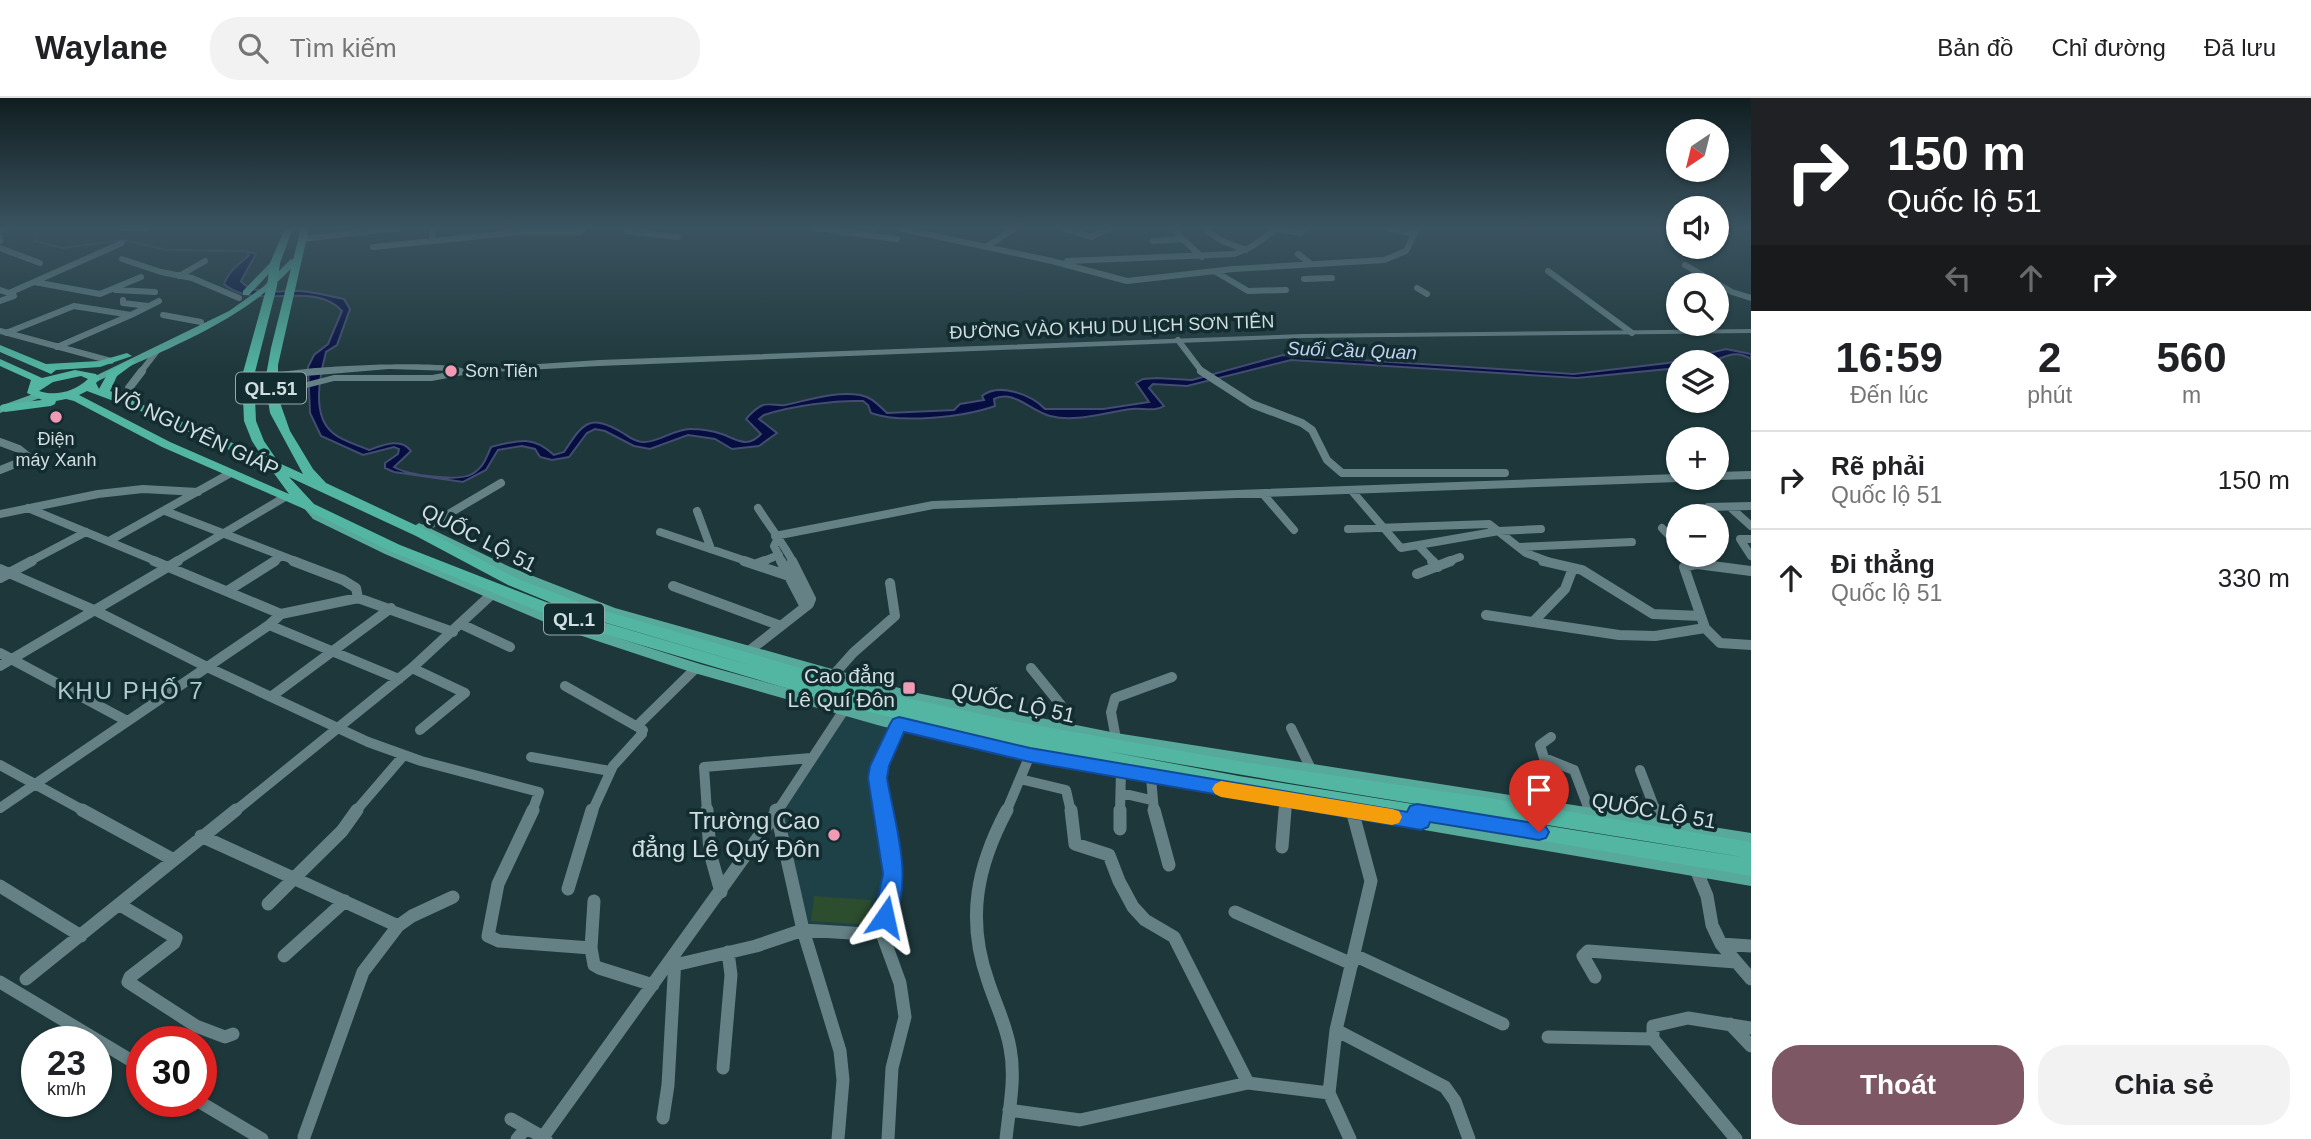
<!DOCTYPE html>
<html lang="vi">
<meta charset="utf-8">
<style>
:root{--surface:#fff;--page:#f2f2f2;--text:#202124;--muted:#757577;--line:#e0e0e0;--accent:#7e5765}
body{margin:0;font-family:Helvetica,sans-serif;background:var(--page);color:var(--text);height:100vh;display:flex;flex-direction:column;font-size:26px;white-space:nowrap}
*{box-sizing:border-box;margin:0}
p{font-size:23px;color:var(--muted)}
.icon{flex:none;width:38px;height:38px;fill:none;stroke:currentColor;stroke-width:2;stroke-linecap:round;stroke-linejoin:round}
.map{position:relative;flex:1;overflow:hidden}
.panel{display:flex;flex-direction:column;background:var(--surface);width:560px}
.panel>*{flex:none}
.banner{background:#202124;color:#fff;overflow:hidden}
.needle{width:46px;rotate:215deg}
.tools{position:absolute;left:1666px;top:21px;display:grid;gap:14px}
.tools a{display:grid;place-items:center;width:63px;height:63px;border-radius:50%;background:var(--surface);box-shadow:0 2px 5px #0004;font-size:35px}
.speed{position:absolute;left:21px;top:928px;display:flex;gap:14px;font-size:35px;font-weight:700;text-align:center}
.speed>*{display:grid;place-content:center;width:91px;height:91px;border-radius:50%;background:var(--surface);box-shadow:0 2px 5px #0004;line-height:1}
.speed small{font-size:18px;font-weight:400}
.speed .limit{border:10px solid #d22;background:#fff;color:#111}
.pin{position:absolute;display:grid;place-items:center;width:60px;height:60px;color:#fff;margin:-72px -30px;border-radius:50% 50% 50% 0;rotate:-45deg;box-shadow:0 0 7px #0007}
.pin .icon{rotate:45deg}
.me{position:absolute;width:77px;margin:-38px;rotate:11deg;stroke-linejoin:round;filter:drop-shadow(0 0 5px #0008)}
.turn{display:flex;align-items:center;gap:24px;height:147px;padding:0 21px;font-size:32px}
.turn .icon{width:91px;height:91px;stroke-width:2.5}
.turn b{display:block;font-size:49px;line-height:60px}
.lanes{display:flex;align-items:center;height:66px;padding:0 21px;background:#0003;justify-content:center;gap:35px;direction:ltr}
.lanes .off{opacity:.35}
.eta{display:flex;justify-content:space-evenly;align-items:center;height:119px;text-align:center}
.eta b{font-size:42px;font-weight:600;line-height:49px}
.button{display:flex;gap:14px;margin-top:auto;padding:14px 21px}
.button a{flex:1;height:80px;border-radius:28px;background:var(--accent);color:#fff;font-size:28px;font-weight:600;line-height:80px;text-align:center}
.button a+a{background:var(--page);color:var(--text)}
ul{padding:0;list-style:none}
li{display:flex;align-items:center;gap:21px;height:98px;padding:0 21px;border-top:2px solid var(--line)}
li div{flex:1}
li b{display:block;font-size:26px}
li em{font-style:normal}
header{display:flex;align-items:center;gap:42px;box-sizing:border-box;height:98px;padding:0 35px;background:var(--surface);border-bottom:2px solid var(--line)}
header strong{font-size:33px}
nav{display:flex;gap:38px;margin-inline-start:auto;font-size:24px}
.search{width:490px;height:63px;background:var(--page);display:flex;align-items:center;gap:18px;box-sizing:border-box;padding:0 24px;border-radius:28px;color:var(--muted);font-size:26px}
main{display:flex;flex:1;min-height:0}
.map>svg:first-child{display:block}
.built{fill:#1d4146}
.green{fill:#2d4d2f}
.water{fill:#060e41;stroke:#434c71;stroke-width:2}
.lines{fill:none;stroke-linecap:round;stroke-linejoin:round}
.stream{stroke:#434c71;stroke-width:2}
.minor-far3{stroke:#658185;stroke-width:6}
.minor-far2{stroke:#658185;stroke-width:8}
.minor-far1{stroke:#658185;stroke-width:10}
.minor{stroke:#658185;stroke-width:13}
.tertiary{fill:#658185;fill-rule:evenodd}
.primary{fill:#57a99b;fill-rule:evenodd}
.trunk{fill:#52b6a2;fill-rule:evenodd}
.route{fill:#1a73e8;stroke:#114b97;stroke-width:2}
.slow{fill:#f59e0b}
.poi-dot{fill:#f19ab4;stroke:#122c30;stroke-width:2.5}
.labels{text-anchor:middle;stroke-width:7;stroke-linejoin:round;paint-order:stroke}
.far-street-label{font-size:18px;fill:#d0dee0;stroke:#122c30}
.far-poi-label{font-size:18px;fill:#d0dee0;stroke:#122c30;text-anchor:start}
.far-water-label{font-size:19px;font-style:italic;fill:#c2d0f2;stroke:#122c30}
.shield{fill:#122c30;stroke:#97a9ab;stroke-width:2}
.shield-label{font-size:19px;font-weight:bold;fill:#d0dee0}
.street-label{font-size:21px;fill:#d0dee0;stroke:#122c30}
.poi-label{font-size:21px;fill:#d0dee0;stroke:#122c30;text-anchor:end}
.quarter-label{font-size:24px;letter-spacing:2px;fill:#adcbcf;stroke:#122c30}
.near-poi-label{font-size:24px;fill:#d0dee0;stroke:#122c30;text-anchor:end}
</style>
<header>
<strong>Waylane</strong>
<div class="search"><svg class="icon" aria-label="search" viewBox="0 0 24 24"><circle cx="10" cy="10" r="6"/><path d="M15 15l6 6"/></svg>Tìm kiếm</div>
<nav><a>Bản đồ</a><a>Chỉ đường</a><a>Đã lưu</a></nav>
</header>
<main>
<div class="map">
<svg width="1751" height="1041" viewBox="0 0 1751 1041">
<rect width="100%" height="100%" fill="#1d373a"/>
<path class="built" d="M844,616L894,629L876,668L889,776L873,830L807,828L780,713Z"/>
<path class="green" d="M814,798L871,802L869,827L811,823Z"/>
<path class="water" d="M246,153L256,156L241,183C254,199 282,192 300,193C314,194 329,198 344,201L350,211L337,247L326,254C320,277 311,318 333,335C342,343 358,347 369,352C383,347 401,339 411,353L394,369C407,377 459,384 472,376C483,370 486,361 491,349C518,342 533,337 554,357L564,354C583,325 589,315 623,335C629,339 635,344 643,344C658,345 674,331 690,331C699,331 713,333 722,336C736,341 747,351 761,336L746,321C751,315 756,310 763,307C770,305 778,308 785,307C809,302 835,293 860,297C872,299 878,307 887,315L954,312L960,306L984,302L982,298C999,284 1032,297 1045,311H1103L1149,304L1136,285L1143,281L1157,280L1192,282L1283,257L1574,276L1668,265L1726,251L1751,256V261C1734,250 1724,261 1707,264C1698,266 1687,264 1678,264V270L1577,280L1291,262L1187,288L1153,286L1149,290L1164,308C1155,314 1143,310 1132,311C1105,314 1077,325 1050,318C1031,313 1013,291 994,301L995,308C965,319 900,326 871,315L868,307L863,303C835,302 791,308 764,317L759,321L777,335L759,348L732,351L715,341L688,337L650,351L634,348L605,333L595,331L587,335L569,359L552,362L540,359L535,351L522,348L498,352L486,372L463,384L394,374L385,370V365L398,356L399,351L394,349L363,357L321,338L310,315L308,269L314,257L328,246L342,213C313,181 256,214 224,186C229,172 239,167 249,157Z"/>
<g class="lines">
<path class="stream" d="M36,130V143L62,150L123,142L166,152L246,153"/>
<path class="minor-far3" d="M124,130H146
M433,130L432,143L520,134H580L584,130
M816,130L867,137
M874,130L867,137L897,141
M898,130L1052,163L1127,183L1233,171L1384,162L1406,153L1417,130
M1062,130L1091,139L1109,130
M1171,130L1202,159
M1203,130L1222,143L1246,152
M1386,130L1413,136
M1278,131L1301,135L1306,130
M0,132L7,130
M626,133L678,139
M0,139V143
M302,141L399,130
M1153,143L1182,141
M373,149L432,143
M986,149L1015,130
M0,150L40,165
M1298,156L1311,166
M122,161L161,174L192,180L239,200
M1067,163L1234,156L1251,149L1278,130
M1685,167L1732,194L1751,200
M1548,173L1632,235
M1216,174L1248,193L1286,192
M179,178L205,163
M1304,181L1332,180
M34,184L100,196L141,179
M1417,190L1427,196
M0,192L9,195L122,145
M116,192L155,194
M123,202V205L148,208
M0,203L14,198L13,196
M131,217L159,203
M163,217L201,224
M0,233L111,263
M6,235L74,208L131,217L57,249
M1178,242L1203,275
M140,275L157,253"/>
<path class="minor-far2" d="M1201,273L1252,306L1302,325L1312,332L1327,362L1342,375H1505
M129,305V290L142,273
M0,344L19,351L30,360L0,372
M1717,378L1751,377
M1352,393L1401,450L1499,433L1541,431
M1263,396L1294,432
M1708,409L1751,408
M1730,409L1751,428
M28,410L158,464
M758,410C770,429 783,445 793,464
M165,413L298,464
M697,413L711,451
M0,416L98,396L143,391L198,394
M1662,430L1678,447
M423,431L501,385
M1348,431L1489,426L1526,455L1550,464
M660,434L749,464
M775,438L933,407L1678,380
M1751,441H1740L1751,458
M777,442L774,448L782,464
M109,443L229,376
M1419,448L1434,464
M1520,449L1632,444
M29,464L86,434
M175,464L285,399
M272,464L282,458
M761,464L779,457
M1446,464L1460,459"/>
<path class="minor-far1" d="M154,463L281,516
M293,463L343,482L356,490L358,500
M744,463L789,478
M781,463L805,509
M1432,463L1438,469
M1543,463L1582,472L1653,516L1701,518
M757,466L765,463
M0,471L94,512L207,569L368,644L421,663L539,694L532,714
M1751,473L1697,466L1684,469L1705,530L1720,545L1751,547
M1417,476L1451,463
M0,480L32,463
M673,488L781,528
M229,492L275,463
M1486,517L1619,537L1655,538L1705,530
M1533,524L1565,491L1573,470
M461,526L510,549
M269,527L399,581
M749,553L809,506L811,501L792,463
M0,555L127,623
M0,568L178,463
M412,570L465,595L420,632
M1031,570L1061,607L1071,633
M829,582L853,555L895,518L890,485
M565,588L643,632
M272,598L391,510
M1291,630L1311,671
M1551,639L1540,647L1544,660L1574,672L1590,714
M1116,641L1111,614L1115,600L1172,579
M531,659L610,673
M1544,660L1553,710
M0,667L86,714
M1640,672L1656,714
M1151,679L1154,714
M1024,682L1066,692L1071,714
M1121,695L1151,702
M0,710L269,527L281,516L358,500L453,534
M234,714L412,570L491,497
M355,714L404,657
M592,714L613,668L642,636L639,626L696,570
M707,714L704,669L811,660
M777,714L844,612
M883,714L878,680L880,668L899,626
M1006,714L1030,657
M1120,714L1121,673
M1285,714L1286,702"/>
<path class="minor" d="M82,712L172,761
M533,712L498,786L488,838L499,843L591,850L594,867L599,870L653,887
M707,712L710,755L721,794
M776,712L803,832L840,953L843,982L838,1041
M1071,712L1075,746L1109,757L1119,783L1133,809L1145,822L1174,839L1248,985
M1154,712L1169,767
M1589,712L1591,717
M1656,712L1662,728
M1120,731V712
M201,738L398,828
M1282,749L1285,712
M1695,769L1707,798L1712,827L1721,846L1751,881
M0,788L81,838
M568,791L592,712
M268,806L342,733L357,712
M120,807L176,840L174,845L130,879L128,884L196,928L225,939L233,936
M1235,814L1352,866
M880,830L900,885L905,919L892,970L888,1041
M1721,846L1751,848
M591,850L594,803
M1354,857L1503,926
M284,858L345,803
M675,867L756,848L803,832L867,836L880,830L893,776L883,712
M1595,879L1583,858L1588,853L1736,864
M26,881L236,712
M0,884L142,969
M1730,926L1751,948
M1336,932L1445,989L1455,1003L1469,1041
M1548,939L1653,941
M723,970L731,877L728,854
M198,1003L262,1041
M1009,1012L1080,1022L1248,985L1329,995
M663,1020L668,987L675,861
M511,1021L546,1041
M304,1039L363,874L398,828L412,818L453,799
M543,1039L778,712
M517,1041L526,1030
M1006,1041C1009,1011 1016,980 1010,950C1006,926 995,905 988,883C966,821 977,768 1007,712
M1350,1041L1329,995L1336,932L1371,783L1352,712
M1736,1041L1653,941V928L1688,920L1751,930"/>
<path class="tertiary" d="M1751,231V235L1303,240L599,268L474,275L432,283H334L271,299L268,298V294L334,277H432L454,273L389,271L270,281L266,278C283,268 449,261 464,271L599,262L1303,236Z"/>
<path class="primary" d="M291,161L298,163C246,223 167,250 98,283L89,281L229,213L263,189Z
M272,163L279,165L249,197H243V193Z
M36,295L41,298L40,300L0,315V308Z
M309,405L313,406L321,415L395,450L571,525L700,566L881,616L1002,645L1151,673L1751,772V788L1151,685L1002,657L881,628L691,574L561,531L385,456L313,421L303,409Z
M419,425L510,469L615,510L917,595L1116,635L1751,735V749L1116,647L917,605L605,516L500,475L415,432L413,429Z"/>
<path class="trunk" d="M285,130H293L280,165L277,188L254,278L256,323L264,343L279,365L303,376L270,315L265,283L271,250L301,130H309L278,267V299L290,333L313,371L326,385L426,432L518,481L595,510L893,597L1018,624L1250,665L1476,698L1751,744V778L1239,692L1012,650L850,609L570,526L390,453L302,410L162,349L74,303L66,301L56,303L55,306L51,308L5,314L0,311L1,307L5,306L42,302L27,295L31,282L0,268V261L42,280L75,272L96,276L100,281L96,285L99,291L109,273L131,261L136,264L117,278L110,293L261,357L252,343L244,323L242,278L267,188L270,165ZM81,278L88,281C75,293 56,299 39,293L53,284ZM87,293L143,314L270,370L289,396L170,344L79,297ZM289,379L416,438L508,487L583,518L855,598L582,518L400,447L314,406ZM1106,653C1320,692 1534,724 1748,760L1239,678Z
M0,247L46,266L99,263L127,255L132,258L100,269L56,272L51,276L0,254Z"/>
</g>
<linearGradient id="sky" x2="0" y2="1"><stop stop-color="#101e20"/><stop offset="0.47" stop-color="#3a5360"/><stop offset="1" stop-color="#3a5360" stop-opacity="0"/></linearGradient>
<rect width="1751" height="276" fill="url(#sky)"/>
<path class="route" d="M899,619L1030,650L1407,714L1410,708L1417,706L1539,726L1546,729L1549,734L1546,740L1539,742L1430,724L1428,729L1421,732L1030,664L904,634L889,668L887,680C895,727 914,780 893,825L885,828L877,825L874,819L883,776L868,680L870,668L890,626L893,621Z"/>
<path class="slow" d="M1221,683L1392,711L1399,713L1402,719L1399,725L1392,727L1221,699L1215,696L1212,691L1215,686Z"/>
<g class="poi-dot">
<circle cx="451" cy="273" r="7"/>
<circle cx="56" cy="319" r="7"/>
<rect x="902" y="583" width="14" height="14" rx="3.5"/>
<circle cx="834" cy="737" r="7"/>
</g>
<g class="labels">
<g class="far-street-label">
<text transform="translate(1112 229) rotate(-2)" y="6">ĐƯỜNG VÀO KHU DU LỊCH SƠN TIÊN</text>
</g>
<g class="far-poi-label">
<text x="465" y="279">Sơn Tiên</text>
<text x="56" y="347" text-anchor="middle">Điện<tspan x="56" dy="21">máy Xanh</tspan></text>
</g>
<g class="far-water-label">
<text transform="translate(1352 252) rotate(2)" y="7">Suối Cầu Quan</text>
</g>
<g class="shield">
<rect x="236" y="274.5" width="70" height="31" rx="5"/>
<rect x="544" y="505.5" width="60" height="31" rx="5"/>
</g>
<g class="shield-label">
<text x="271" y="297">QL.51</text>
<text x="574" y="528">QL.1</text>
</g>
<g class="street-label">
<text transform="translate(195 334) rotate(25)" y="7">VÕ NGUYÊN GIÁP</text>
<text transform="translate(479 440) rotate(27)" y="7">QUỐC LỘ 51</text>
<text transform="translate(1013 605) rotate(12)" y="7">QUỐC LỘ 51</text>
<text transform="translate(1654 713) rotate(10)" y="7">QUỐC LỘ 51</text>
</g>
<g class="poi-label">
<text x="895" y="585">Cao đẳng<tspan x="895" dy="24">Lê Quí Đôn</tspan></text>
</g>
<g class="quarter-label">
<text x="131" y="601">KHU PHỐ 7</text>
</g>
<g class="near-poi-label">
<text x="820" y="731">Trường Cao<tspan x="820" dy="28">đẳng Lê Quý Đôn</tspan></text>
</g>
</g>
</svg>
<div class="tools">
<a><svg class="needle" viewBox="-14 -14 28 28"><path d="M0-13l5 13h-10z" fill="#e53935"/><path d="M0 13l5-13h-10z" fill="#757577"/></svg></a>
<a><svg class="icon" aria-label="sound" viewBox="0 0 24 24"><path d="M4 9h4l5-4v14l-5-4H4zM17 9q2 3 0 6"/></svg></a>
<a><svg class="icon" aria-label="search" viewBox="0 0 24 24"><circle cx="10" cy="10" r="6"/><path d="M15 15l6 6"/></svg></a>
<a><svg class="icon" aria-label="layers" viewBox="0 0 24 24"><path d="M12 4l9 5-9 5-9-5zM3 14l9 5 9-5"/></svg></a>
<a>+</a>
<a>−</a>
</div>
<div class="speed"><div>23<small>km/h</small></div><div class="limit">30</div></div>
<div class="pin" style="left:1539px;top:734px;background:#d93025"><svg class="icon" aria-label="arrive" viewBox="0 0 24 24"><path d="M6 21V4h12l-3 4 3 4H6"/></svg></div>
<svg class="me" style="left:885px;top:819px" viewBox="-20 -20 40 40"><path d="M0-17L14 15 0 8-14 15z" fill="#1a73e8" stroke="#fff" stroke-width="4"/></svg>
</div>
<section class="panel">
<div class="banner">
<div class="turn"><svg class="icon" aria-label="right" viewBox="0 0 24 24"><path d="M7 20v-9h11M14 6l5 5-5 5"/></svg><div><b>150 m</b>Quốc lộ 51</div></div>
<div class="lanes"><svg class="icon off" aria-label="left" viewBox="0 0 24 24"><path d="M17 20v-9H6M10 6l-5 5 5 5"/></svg><svg class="icon off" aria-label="ahead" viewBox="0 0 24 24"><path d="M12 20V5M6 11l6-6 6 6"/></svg><svg class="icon" aria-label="right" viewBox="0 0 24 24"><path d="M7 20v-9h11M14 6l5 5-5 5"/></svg></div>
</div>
<div class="eta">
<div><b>16:59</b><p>Đến lúc</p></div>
<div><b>2</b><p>phút</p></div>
<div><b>560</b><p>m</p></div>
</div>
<ul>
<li><svg class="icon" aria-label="right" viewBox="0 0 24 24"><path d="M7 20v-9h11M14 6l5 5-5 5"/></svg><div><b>Rẽ phải</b><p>Quốc lộ 51</p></div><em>150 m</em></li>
<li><svg class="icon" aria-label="ahead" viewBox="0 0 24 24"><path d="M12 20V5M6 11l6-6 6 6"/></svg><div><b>Đi thẳng</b><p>Quốc lộ 51</p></div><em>330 m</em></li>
</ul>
<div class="button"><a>Thoát</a><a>Chia sẻ</a></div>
</section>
</main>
